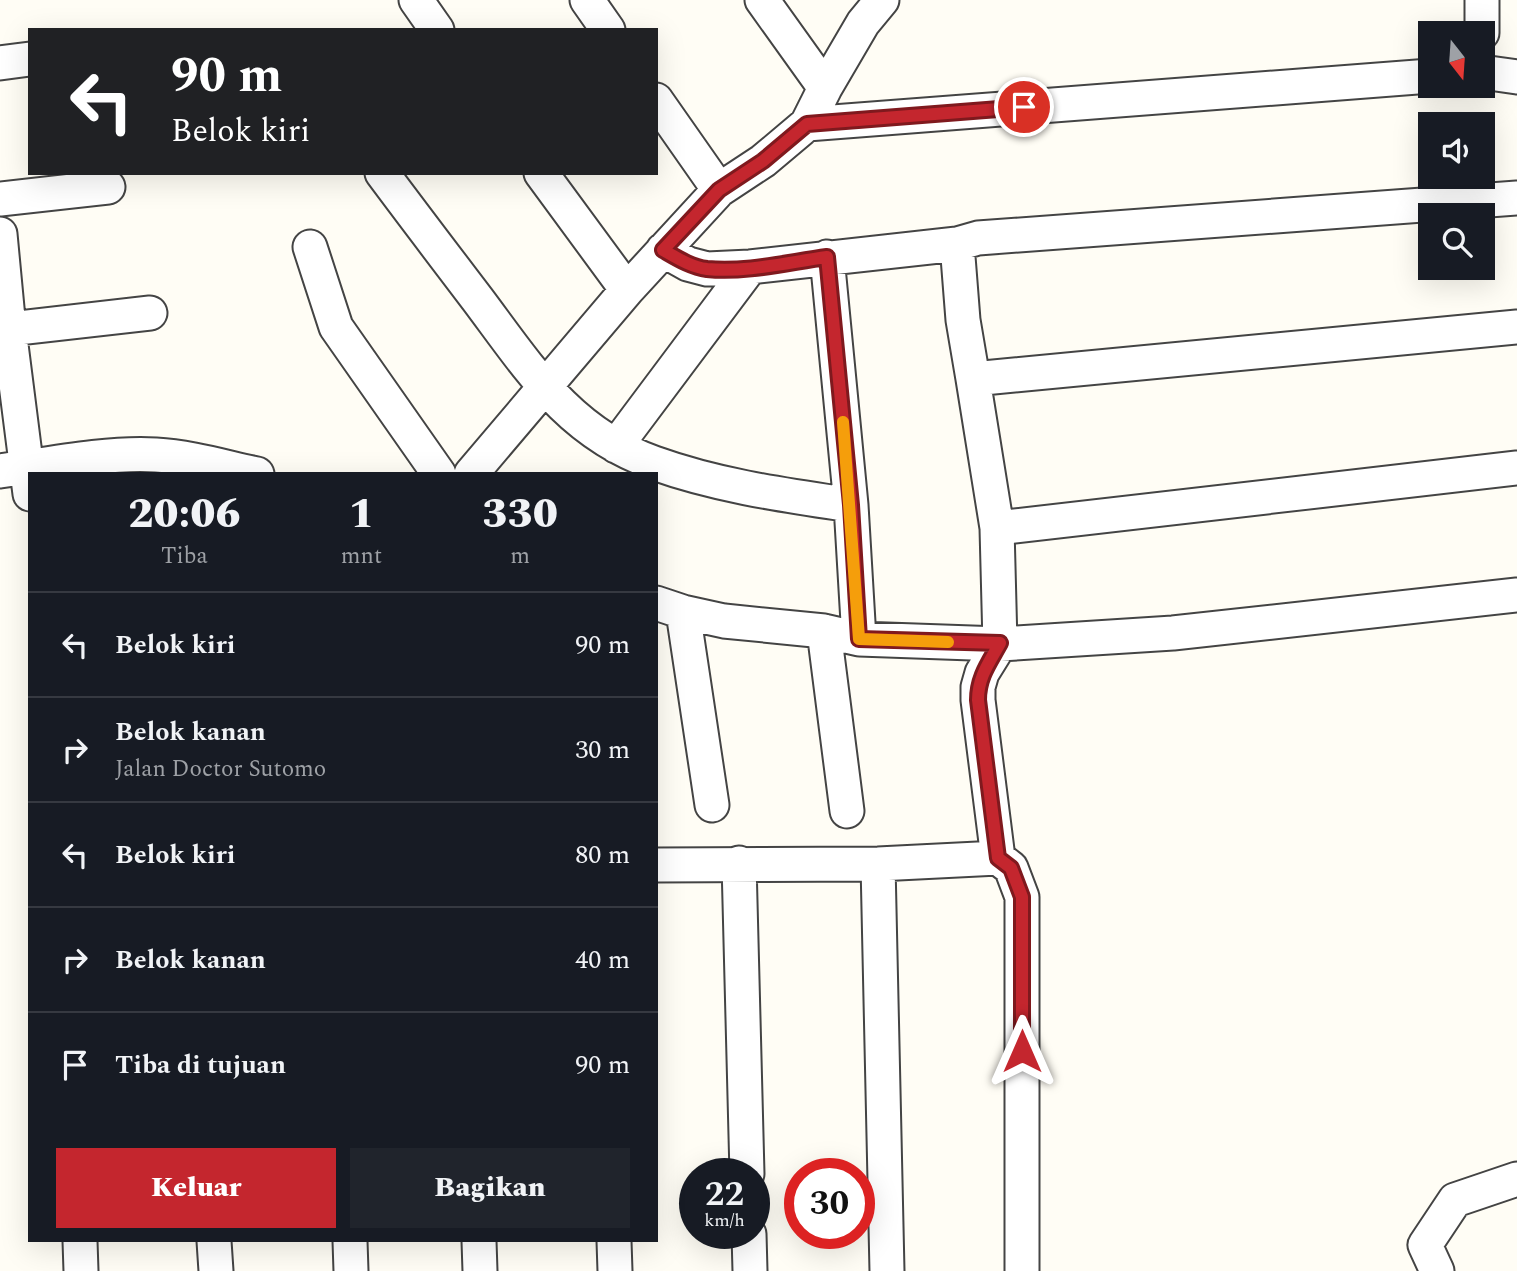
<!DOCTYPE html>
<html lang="id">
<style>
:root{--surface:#171b24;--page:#20242c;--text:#f1f3f6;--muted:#9ea1a6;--line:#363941;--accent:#c4262e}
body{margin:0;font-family:Spectral,serif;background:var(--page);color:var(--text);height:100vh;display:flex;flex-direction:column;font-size:26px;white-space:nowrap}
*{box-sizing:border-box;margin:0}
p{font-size:23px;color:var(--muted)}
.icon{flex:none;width:38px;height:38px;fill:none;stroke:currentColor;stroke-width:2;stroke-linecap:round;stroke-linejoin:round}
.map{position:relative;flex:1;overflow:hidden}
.side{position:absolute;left:28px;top:472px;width:630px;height:770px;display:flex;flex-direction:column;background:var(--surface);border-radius:0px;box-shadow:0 7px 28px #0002}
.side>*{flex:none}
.top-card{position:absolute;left:28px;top:28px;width:630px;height:147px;border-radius:0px;box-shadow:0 7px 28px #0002;background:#202124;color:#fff;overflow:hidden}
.needle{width:46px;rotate:163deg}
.tools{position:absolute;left:1418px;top:21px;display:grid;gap:14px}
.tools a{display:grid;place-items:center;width:77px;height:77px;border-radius:0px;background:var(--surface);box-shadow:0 7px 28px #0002;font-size:35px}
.speed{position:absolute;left:679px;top:1158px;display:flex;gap:14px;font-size:35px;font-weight:700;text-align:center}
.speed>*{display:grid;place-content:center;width:91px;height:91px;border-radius:50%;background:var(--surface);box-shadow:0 7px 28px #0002;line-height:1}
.speed small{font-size:18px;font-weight:400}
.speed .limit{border:10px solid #d22;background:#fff;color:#111}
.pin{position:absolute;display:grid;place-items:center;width:60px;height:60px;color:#fff;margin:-30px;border:4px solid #fff;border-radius:50%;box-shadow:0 2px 7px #0007}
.me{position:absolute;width:77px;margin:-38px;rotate:0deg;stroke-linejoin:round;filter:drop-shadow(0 0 5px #0008)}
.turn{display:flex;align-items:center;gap:24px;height:147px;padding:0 28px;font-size:32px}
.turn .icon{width:91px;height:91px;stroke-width:2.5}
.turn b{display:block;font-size:49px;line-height:60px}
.eta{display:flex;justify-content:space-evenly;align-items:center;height:119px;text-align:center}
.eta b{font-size:42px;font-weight:800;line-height:49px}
.action{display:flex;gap:14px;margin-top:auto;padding:14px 28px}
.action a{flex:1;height:80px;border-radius:0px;background:var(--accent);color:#fff;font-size:28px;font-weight:800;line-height:80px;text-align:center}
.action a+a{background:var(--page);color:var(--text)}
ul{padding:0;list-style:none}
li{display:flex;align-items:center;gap:21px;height:105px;padding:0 28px;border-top:2px solid var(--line)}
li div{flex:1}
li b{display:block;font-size:26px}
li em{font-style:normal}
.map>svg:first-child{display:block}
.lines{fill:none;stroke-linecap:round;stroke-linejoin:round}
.minor-casing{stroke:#444;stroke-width:37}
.minor{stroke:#fff;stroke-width:33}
.route-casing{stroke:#7f191e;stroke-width:18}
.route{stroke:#c4262e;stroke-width:12}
.slow{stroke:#f59e0b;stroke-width:12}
</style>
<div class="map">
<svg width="1517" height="1271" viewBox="0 0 1517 1271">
<rect width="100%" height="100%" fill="#fffdf5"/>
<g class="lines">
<g class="minor-casing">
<path id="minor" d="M416,0L437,30
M587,0L608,30
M762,0L825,88
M1482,33V0
M0,63L30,59
M1482,72L1517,77
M656,100L719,190
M807,124L1430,76
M382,173C414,216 446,258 478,300C529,368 569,433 654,463C718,486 784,495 851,505
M541,173L627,290
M0,199L108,187
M0,234L9,329L30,494
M957,244L963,320L973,379
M310,247L336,327L439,474
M663,250L688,264L707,269L750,267L957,244L978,238L1517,198
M827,257L851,505L859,639
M1517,327L973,379L997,528L1517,468
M0,330L150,313
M616,446L750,267
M0,471C48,464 108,452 156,455C190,457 224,467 257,474
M471,474L627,290L719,190L763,161L807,124L825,88L863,23L882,0
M997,528L1000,644L982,673L978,687V700L998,858L1011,868L1022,897V1271
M656,603L683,612L724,621L824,631L859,639L1000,644L1173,633L1517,595
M683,612L712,805
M824,631L847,811
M739,863L747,1174
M878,864L887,1271
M656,865L878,864L998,858
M749,1234L750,1271
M80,1241L81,1271
M214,1241L216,1271
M350,1241L351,1271
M479,1241L480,1271
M614,1241L615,1271
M1437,1271L1425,1245L1455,1200L1517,1179"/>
</g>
<use href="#minor" class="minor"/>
</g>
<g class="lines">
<g class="route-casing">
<path id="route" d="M1022,1051V897L1011,868L998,858L978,700C978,677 989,663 1000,643L859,639L851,505L827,257C789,262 746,273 707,269C691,267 677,258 663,250L719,190L763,161L807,124L1024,107"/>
</g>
<use href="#route" class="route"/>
<path class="slow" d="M843,422L859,639L948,642"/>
</g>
</svg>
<div class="tools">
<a><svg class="needle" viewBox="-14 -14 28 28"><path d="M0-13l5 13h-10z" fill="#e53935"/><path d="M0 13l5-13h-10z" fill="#9ea1a6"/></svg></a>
<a><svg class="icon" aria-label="sound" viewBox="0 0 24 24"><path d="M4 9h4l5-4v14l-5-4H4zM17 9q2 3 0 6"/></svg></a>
<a><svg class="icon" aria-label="search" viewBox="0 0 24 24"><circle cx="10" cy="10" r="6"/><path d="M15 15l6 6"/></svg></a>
</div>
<div class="speed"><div>22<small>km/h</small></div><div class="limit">30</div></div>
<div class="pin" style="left:1024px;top:107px;background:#d93025"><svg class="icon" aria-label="arrive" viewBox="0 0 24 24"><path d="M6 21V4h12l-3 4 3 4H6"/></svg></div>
<svg class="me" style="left:1022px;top:1051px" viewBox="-20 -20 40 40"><path d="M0-17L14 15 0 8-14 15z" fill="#c4262e" stroke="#fff" stroke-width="4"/></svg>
<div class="top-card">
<div class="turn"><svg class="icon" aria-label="left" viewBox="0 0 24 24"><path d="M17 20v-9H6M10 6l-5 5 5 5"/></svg><div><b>90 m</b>Belok kiri</div></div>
</div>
<section class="side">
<div class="eta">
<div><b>20:06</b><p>Tiba</p></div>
<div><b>1</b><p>mnt</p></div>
<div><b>330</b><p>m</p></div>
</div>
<ul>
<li><svg class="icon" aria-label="left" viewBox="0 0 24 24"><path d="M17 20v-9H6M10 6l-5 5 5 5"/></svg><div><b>Belok kiri</b></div><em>90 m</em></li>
<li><svg class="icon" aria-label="right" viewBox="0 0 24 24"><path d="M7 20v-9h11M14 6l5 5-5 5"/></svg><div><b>Belok kanan</b><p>Jalan Doctor Sutomo</p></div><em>30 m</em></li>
<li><svg class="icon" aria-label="left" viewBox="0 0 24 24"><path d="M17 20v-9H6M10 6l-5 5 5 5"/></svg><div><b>Belok kiri</b></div><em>80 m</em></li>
<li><svg class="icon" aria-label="right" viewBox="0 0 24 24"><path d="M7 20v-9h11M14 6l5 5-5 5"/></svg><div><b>Belok kanan</b></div><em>40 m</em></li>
<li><svg class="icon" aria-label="arrive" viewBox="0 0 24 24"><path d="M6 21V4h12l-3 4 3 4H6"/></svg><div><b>Tiba di tujuan</b></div><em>90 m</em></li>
</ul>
<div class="action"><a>Keluar</a><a>Bagikan</a></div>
</section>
</div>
